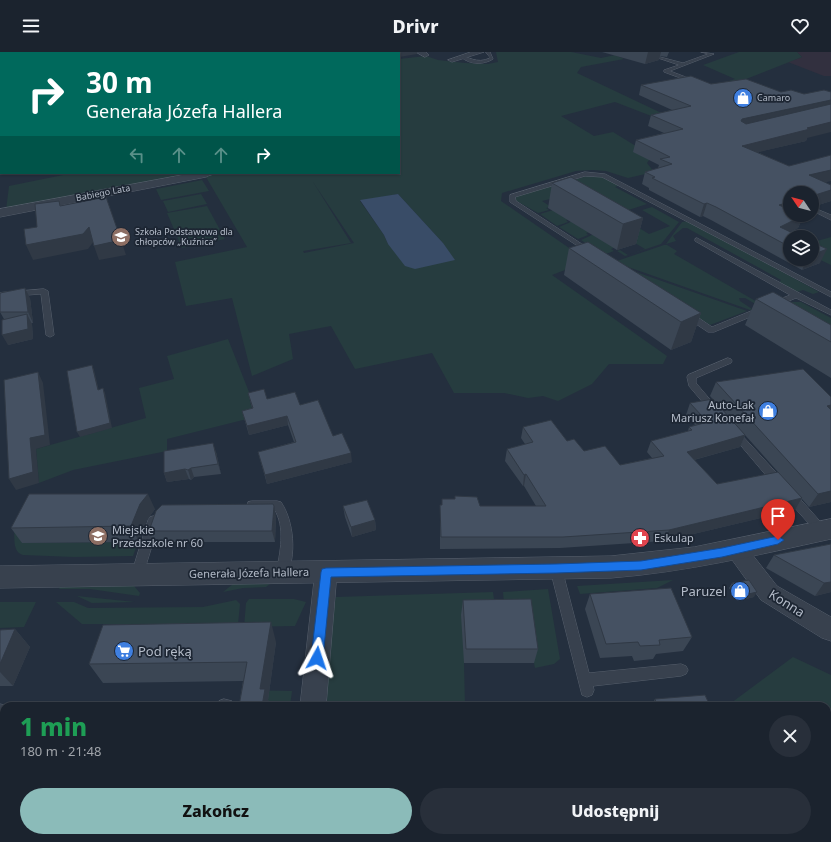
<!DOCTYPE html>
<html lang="pl">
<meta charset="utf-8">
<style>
:root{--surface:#1b232e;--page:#282f3a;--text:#f1f3f6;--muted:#a0a4aa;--line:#39404a;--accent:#8bbbb9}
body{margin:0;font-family:"Noto Sans",sans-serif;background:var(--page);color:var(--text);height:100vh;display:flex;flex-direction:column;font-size:15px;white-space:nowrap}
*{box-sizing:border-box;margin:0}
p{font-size:13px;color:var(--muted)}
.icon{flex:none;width:22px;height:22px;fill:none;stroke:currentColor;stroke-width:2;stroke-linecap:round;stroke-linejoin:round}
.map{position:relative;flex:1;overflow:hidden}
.sheet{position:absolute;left:0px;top:650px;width:831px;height:140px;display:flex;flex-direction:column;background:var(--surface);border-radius:12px 12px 0 0;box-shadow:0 1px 3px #0004,0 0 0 1px var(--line)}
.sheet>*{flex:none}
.banner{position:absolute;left:0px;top:0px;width:400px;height:122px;box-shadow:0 1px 3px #0004,0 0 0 1px var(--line);background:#00695c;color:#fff;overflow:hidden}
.needle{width:26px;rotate:305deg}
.fabs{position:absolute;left:783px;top:134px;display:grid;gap:8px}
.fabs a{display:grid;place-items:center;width:36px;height:36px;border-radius:50%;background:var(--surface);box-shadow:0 1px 3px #0004,0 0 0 1px var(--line);font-size:20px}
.pin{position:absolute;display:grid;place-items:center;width:34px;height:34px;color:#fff;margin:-41px -17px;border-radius:50% 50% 50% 0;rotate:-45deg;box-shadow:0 0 4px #0007}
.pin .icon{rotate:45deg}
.me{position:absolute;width:44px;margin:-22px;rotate:5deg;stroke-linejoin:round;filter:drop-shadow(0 0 3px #0008)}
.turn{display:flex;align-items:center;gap:14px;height:84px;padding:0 20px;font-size:18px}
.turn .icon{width:52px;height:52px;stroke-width:2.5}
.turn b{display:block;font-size:28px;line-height:34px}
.lanes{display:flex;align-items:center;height:38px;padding:0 20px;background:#0003;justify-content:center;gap:20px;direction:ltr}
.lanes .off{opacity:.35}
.round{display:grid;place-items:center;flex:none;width:42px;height:42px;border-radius:21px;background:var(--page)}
.overview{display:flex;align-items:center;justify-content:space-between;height:68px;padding:0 20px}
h1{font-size:24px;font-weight:800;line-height:30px;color:#1e9e55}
.button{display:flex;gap:8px;margin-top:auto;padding:8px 20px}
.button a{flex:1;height:46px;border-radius:24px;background:var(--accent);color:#111;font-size:16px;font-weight:800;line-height:46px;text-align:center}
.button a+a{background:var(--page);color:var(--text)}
header{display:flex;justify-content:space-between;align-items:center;height:52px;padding:0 20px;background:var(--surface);font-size:18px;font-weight:800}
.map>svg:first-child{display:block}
.medical{fill:#32303f}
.green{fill:#263c3f;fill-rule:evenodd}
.water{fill:#394c67}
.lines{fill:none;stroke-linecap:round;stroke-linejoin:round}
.service-casing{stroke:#565f6c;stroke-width:1}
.minor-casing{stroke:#565f6c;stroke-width:1}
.tertiary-casing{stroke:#565f6c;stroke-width:1}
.motorway-casing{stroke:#434c59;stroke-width:1}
.service{fill:#38414e;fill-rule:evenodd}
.minor{fill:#38414e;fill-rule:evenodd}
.tertiary{fill:#38414e;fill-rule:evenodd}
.motorway{fill:#746855;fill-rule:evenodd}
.wall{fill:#3b4654;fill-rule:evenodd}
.shaded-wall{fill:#303945}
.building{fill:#455162;stroke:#303945}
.route{fill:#1a73e8;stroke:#114b97}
.labels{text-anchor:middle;stroke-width:3.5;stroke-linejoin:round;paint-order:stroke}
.far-poi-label{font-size:9px;fill:#b4bcc9;stroke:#1d2633;text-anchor:start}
.far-street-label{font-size:9px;fill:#b4bcc9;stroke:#1d2633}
.poi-label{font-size:11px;fill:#b4bcc9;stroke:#1d2633;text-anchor:start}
.street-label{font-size:11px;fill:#b4bcc9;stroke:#1d2633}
.near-poi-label{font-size:13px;fill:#b4bcc9;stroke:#1d2633;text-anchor:end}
.near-street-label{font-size:13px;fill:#b4bcc9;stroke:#1d2633}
</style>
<header><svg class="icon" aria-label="menu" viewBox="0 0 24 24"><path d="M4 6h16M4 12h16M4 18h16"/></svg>Drivr<svg class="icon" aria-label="heart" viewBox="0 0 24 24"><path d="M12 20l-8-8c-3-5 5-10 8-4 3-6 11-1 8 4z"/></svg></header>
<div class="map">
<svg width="831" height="790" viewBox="0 0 831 790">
<rect width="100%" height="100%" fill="#242f3e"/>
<path class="medical" d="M797,0H831V24H824L788,10L802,5Z"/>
<path class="green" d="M496,0H571L601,6L615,3L624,7L581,15L577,21L710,84L667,70L615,50L561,64L594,84L613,80L652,104L647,111L654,120L628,126L606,119L593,118L576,119L502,141L501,149L588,209L552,223L667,304L663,312H609L592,332L558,349L543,344L528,346L504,341H454L432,301L355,317L331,274L289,282L293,307L252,324L232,246L186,254L175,210L247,195L206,125V121H399V7L426,4L438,8L465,11L488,12L498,10ZM313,130L354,191L304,201L303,199L351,191ZM398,142L443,191L388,192L384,183L360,149Z
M739,0H797L802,5L713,40L705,37L735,27L703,13Z
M73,121H198L6,158L9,134Z
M598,123L620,133L615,135L647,152L616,162L649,182L670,174L642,158L652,155L679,170L661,192L625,204L617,199L620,198L628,203L645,197L558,145L542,149L551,155L546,156L549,158L538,161L515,148L516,144L519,143L587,124Z
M202,128L209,139L161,148L156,137Z
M201,142L207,152L168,160L163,149Z
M207,154L225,187L182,196L167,161Z
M553,158L570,167L566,168L568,170L557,174L540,162Z
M573,169L591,180L586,181L588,183L578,187L559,175Z
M689,169L819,240L813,242L803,238L797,240L779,231L781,228L687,176H683L673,184L676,189L666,192L682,170Z
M594,182L616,195L611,197L614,199L603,203L581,188Z
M831,185V213L812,204V187L817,189Z
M664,193H667L677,199L674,202L759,251V254L745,246H739L740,249L752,257L750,258L614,210Z
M622,215L747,259L710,273L621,217Z
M787,250H801L831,266V289Z
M228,287L249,340L250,350L255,365L167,387V399L73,418L39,431L36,397L146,366L139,336L174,327L167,304Z
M14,476L22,491L138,490L133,504L74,505L23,503C12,500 15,485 14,476Z
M673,528L657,536L580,542L577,534Z
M233,532H270L266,535L243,536L223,540Z
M134,534L140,541L139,544L90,537H59L60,535Z
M548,537L560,607L554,612L535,616L534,611L505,562L503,540Z
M493,540L496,562L464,611L465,654H327L328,583L336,545Z
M77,544L135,550L92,551Z
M249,547H294L306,550L295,574L244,575L246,551Z
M236,548L240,552L238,572H82L56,550H74L88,556L203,555Z
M0,550H36L24,575L0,576Z
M793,605L831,623V790H324L325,786H827V654H727Z
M244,638L292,639L290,654H240Z"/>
<path class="water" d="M398,142L443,191L455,208L415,217L405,214L388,192L384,183L360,148Z"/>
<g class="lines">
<g class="service-casing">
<path id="service" d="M486,0H490L493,7C484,13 470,13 461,5C468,3 476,13 490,6Z
M701,0L714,2L670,19L696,29L694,31L664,20V18L679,13L658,6L660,5L683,11L708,2Z
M0,38H1V40H0Z
M585,120L605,122L831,240V245L602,125L585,124L515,145L516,149L591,198V200H587L510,150V143Z
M204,121H219L206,124L204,123Z
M815,158H819L831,163V168L815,160Z
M697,186L831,258V263L796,246L714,280H708L684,264V260H690L712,275L790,243L695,189V187Z
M44,237L48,239L54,283L50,285L46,283L41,242L0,245V241Z
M728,306L731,307L732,309L731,311L696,326V331L719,358L717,360H711L689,334L687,325L688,323Z
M734,377L737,378L783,428L784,431L783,434H775L731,382L729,380Z
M790,439L794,440L826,476L828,479L826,482L822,483L818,482L786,446L785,443L786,440Z
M252,449H277L281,450C294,469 297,504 286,525L282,526L278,525L276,521C280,501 286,475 274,457L248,456L247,453L248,450Z
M154,464L158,465L160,468L143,523L141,527L137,528L133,527L131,523L148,468L150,465Z
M556,512L560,514L562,517L589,621L681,612L686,614L688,618L686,622L681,624L593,634L594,638L592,643L587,645L582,643L550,517L552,514Z
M224,647L232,649L234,654H217L219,649Z
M0,652L9,654H4V666H0Z
M4,749V773L0,775V751Z"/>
</g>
<g class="minor-casing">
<path id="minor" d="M416,0H426L429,3L425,5Z
M471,0H484L452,10L448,8Z
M0,80H1L0,88Z
M0,97H1V103H0Z
M193,121L212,122L206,125L0,165V157Z
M736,489L744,492L777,534L831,565V589L822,586L761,548L725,498L728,492Z
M326,511L334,513L337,520L326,654H300L315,520L318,513Z
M284,786H314V790H284Z"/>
</g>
<g class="tertiary-casing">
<path id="tertiary" d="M831,467V487C758,503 686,520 611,526L0,536V514L611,504L694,495Z"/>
</g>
<g class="motorway-casing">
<path id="motorway" d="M0,0H7L1,1L0,5Z"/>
</g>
<use href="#service" class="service"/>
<use href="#minor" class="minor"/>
<use href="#tertiary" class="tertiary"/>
<use href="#motorway" class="motorway"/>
</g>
<path class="wall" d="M602,0H669L667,5L660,4L659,8L645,12Z
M641,33L807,86L806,89L757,100L825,130L831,149L812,155V141L790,163H804L798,176L791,180L790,185V207H812L820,211L802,218L711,168L703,164L700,165L649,138V136L642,132L645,120L658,116L659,113L633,100L636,88L664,81L648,74L651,63L672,58L639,43Z
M552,131L643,166L636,192L617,198L548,156Z
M569,196L701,261L691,290L671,298L564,223Z
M30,246L33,271H31L32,272L33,287L8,293L4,267L0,260Z
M756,247L831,273V326L745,273Z
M716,330L831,450L809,455L802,447L795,458L664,489L560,496L440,497V453H442V447L480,454H536L524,434H523L505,409L507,397L525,392L521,386L523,375L567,389L584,399L620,413L652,406L647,400L651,389L688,379L689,375L695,373L686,363L690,351L736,373L710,344ZM745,383L778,420L717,432L694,408L740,395Z
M248,341L267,347L300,353L333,384L352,410L267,432L258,400L294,390L288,373L249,383L242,359L252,356Z
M216,400L221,422L194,425L191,428L189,427L167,430L164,421Z
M343,454L375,468L376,478L352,485L345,465Z
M155,457L147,468L139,490L22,491L11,476Z
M276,464L275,490H154L149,479Z
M831,492V540L815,544L766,516L774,503Z
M732,531L754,545L737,549L729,536Z
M590,542L692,585L683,599L656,602L653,607L634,609L632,604L600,606L585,557Z
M463,548L538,597L534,611H464L461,563Z
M15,577L30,595L13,634H0V578Z
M276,590L268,648L271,654H239L243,629L103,631L89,612Z
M655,647L710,654H653L652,652Z"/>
<path class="shaded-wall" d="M405,0H417V2L399,5V1Z
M648,0H661L659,8L645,12Z
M831,48V57L738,80L742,67Z
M831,70V80L807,86L806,89L738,105L742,94L807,76Z
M831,118V129L804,136L809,123Z
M831,138V149L812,155V144Z
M790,150V161L779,153Z
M707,151L703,164L700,165L704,152Z
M804,163L798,176L776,187L780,175Z
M643,166L636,192L617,198L623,172Z
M89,175L94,189L88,197L33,208L26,193Z
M121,188L126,203L99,208L94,194Z
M827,197L820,211L802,218L807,207H812V203Z
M25,236L30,246L33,271L28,260Z
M701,261L691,290L671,298L681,270Z
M27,262L32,272L33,287L8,293L2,283Z
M92,313L94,318L100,343L98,338Z
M38,320L43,331L50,393L36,397L39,431L16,438L9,427Z
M103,336L105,341L112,376L80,385L77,380Z
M831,353V364L827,354Z
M287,364L288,373L249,383L247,374Z
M745,383L740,395L682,411L687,400Z
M213,391L216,400L221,422L218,412Z
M351,401L352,410L267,432L265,423Z
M191,416L194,425L191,428L188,418Z
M185,417L189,427L167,430L164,421Z
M526,422L524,434H523L524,423Z
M831,439V450L809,455L818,442Z
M148,442L155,457L147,468L139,490L131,474L140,452Z
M802,446L795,458L664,489L669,478Z
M274,454L276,464L275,490L272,479Z
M375,468L376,478L352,485L351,475Z
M831,530V540L815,544L824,531Z
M757,540L754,545L737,549L740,544Z
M271,570L276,590L268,648L271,654H262L260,637Z
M15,577L30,595L13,634L0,620V612Z
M240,786H247L246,790H239Z"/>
<path class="building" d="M104,0H405L399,1H101Z
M691,24L711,32L746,27L781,40L791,38L804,42L824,38L831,40V48L742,67L741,69L746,72L831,52V70L807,76L810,77L742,94L789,114L831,103V118L809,123L831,133V138L812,144V141H790V150L779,153L790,158V163H804L780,175L801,185H790V195L716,155L707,151L704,152L652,126L655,125L645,120L672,112L660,107L670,105L636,88L683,77L651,63L691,54L641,33Z
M571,125L643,166L623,172L552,131Z
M106,145L121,188L94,194L89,175L83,182L26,193L24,177L37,175L35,152L59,149L60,154Z
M588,190L701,261L681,270L569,196Z
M812,190L827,197L812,203Z
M25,236L28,260H0V241Z
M773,240L831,273V290L756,247Z
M27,262L28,277L2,283V268Z
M92,313L98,338L103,336L110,371L77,380L67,319Z
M803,317L831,345V353L827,354L831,358V439L818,442L716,330Z
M38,320L45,383L30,386L33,420L9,427L4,328Z
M264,337L267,347L295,340L300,353L318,348L333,384L342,381L351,401L265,423L258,400L296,390L287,364L247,374L242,359L253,356L248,341Z
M713,347L745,383L687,400L717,432L778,420L802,446L669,478L563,485H441L440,453H442V447H455V444L477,445L480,454H546L526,422L524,423L507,397L533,390L523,375L551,368L567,389L574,387L584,399L605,394L620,413L664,404L651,389L692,378L689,375L704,371L698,365L702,364L690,351Z
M213,391L218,412L191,416L188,418L185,417L164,421V399Z
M29,442H148L140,452L131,474L11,476Z
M367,448L375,468L351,475L343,454Z
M273,452L274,454L272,479H149L156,459L162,453Z
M831,492V530L824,531L774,503Z
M749,528L757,540L740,544L732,531Z
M671,536L692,585L659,588L660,593L640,594L638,590L606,592L590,542Z
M531,547L538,597H466L463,548Z
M271,570L260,637H265L262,654H239L247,610L89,612L103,573Z
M15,577L0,612V578Z
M705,643L710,654H657L655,647Z
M21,786H240L239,790H20Z"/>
<path class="route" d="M778,484L784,488L778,492L722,505L641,518L556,521L331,525L323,606L322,610L317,612L313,610L311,606L321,520L322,517L326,516L556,512L641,509L722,496Z"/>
<defs>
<g id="shop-disc" transform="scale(1)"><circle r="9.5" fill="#3f7fe0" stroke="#1d2633"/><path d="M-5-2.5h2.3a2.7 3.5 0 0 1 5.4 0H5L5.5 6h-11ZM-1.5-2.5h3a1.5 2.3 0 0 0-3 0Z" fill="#fff"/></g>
<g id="school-disc" transform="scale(1)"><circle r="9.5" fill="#8d6e63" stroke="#1d2633"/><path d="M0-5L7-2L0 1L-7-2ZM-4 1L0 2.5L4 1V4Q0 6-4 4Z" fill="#fff"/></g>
<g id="pharmacy-disc" transform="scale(1)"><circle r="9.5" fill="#e0444e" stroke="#1d2633"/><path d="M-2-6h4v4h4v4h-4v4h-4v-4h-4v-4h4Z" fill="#fff"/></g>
<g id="supermarket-disc" transform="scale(1)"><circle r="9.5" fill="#3f7fe0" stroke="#1d2633"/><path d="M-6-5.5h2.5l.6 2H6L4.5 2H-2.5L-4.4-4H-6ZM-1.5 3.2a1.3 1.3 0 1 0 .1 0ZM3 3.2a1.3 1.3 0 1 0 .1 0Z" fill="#fff"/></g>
</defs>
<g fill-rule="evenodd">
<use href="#shop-disc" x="743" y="46"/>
<use href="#school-disc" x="121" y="185"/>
<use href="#shop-disc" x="768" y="359"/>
<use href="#school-disc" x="98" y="484"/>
<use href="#pharmacy-disc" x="640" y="486"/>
<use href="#shop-disc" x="740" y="539"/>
<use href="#supermarket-disc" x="124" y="599"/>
</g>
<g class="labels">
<g class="far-poi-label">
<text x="757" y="49">Camaro</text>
<text x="135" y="183">Szkoła Podstawowa dla<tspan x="135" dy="10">chłopców „Kuźnica”</tspan></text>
</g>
<g class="far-street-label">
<text transform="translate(103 141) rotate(-11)" y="3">Babiego Lata</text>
</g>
<g class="poi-label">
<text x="754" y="357" text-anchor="end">Auto-Lak<tspan x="754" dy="13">Mariusz Konefał</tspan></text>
<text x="112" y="482">Miejskie<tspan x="112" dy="13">Przedszkole nr 60</tspan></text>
<text x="654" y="490">Eskulap</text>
</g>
<g class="street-label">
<text transform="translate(249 521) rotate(-1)" y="4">Generała Józefa Hallera</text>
</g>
<g class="near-poi-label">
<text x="726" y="544">Paruzel</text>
<text x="138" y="604" text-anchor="start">Pod ręką</text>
</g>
<g class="near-street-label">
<text transform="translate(787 551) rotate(32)" y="5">Konna</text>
</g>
</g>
</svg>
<div class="fabs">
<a><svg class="needle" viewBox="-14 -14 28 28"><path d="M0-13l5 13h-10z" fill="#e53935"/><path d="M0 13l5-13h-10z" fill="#a0a4aa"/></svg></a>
<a><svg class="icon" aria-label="layers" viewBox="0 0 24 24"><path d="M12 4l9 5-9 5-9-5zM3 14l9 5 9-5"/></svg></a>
</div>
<div class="pin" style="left:778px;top:488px;background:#d93025"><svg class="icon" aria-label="arrive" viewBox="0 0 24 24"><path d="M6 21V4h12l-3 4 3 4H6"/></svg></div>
<svg class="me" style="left:317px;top:606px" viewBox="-20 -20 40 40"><path d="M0-17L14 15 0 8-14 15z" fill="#1a73e8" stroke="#fff" stroke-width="4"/></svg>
<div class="banner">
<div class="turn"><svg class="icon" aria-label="right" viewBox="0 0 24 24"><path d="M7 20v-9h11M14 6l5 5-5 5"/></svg><div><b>30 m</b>Generała Józefa Hallera</div></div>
<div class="lanes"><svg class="icon off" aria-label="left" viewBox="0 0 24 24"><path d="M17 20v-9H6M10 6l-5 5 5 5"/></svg><svg class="icon off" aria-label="ahead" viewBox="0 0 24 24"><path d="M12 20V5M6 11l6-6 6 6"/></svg><svg class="icon off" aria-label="ahead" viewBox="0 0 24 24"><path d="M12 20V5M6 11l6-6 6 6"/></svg><svg class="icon" aria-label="right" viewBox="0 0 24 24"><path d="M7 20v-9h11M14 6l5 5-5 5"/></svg></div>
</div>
<section class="sheet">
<div class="overview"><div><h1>1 min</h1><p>180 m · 21:48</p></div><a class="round"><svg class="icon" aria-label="close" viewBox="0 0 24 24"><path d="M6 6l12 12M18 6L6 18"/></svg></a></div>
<div class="button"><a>Zakończ</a><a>Udostępnij</a></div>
</section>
</div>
